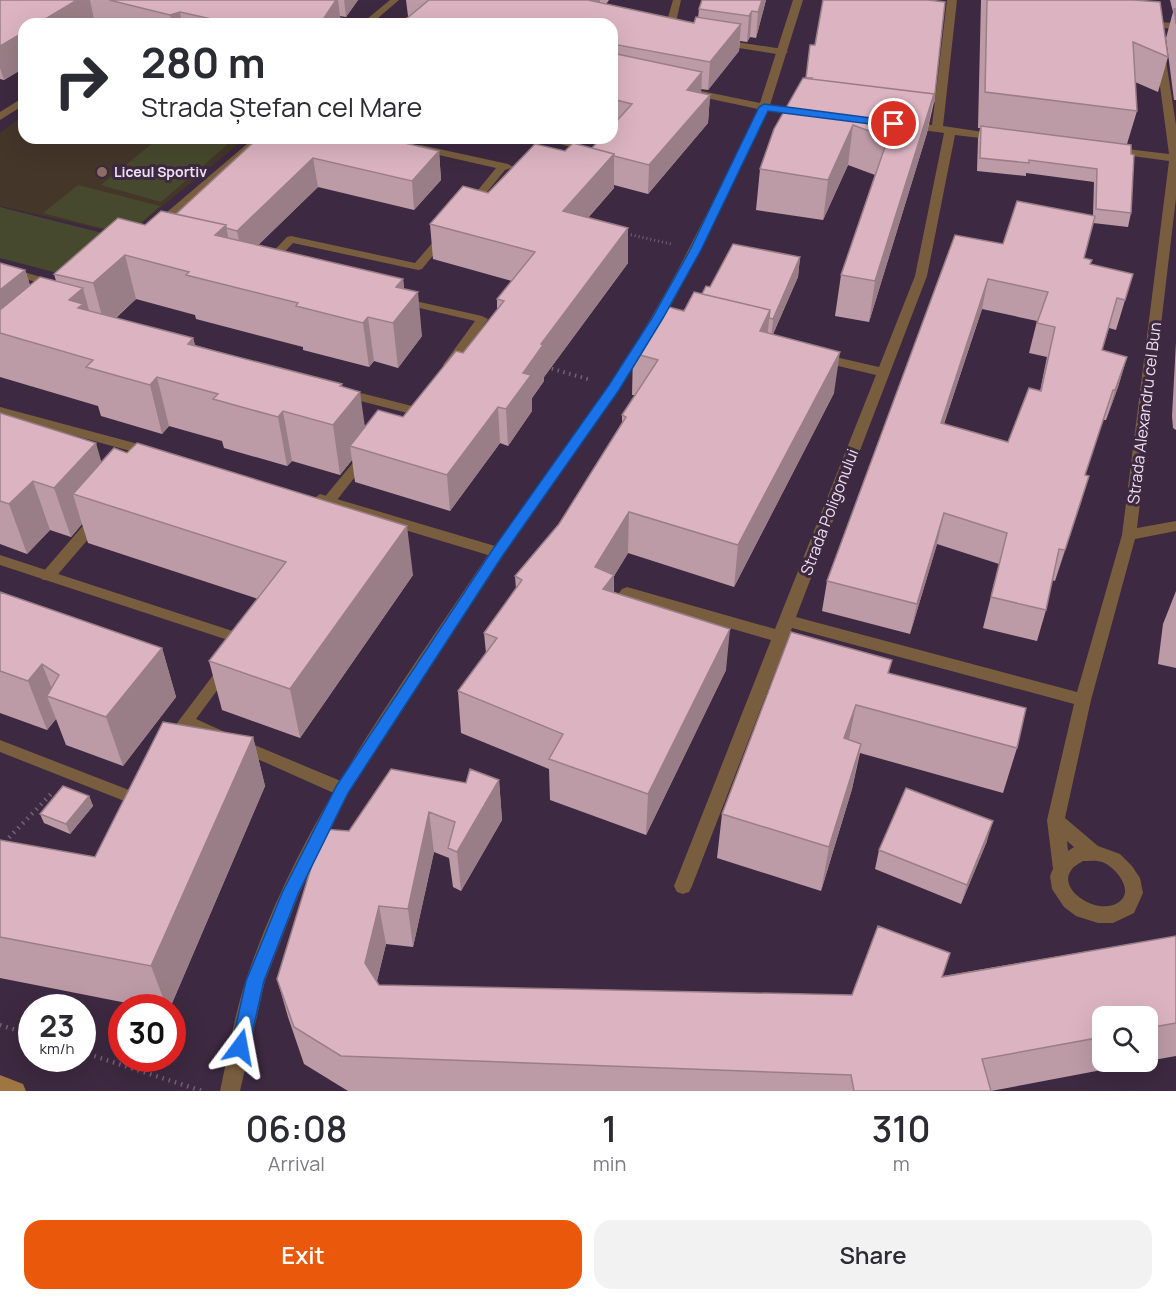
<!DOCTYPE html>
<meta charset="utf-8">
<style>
:root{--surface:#fff;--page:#f2f2f3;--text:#2b2b33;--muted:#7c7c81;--accent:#ea580c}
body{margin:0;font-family:Manrope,sans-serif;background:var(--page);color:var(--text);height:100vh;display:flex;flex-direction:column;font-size:22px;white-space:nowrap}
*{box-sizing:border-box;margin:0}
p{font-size:20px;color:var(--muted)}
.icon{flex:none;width:33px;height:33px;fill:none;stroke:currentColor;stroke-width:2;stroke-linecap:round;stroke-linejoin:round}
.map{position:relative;height:1091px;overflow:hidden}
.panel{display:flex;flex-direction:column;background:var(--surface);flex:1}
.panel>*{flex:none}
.top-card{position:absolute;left:18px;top:18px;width:600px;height:126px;border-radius:18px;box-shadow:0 6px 24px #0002;background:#fff;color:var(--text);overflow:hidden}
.fabs{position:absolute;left:1092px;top:1006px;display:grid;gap:12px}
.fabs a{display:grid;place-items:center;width:66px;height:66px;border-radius:12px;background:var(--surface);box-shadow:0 6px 24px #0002;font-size:30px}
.speed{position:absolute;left:18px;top:994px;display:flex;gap:12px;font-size:30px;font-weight:700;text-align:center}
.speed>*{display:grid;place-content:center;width:78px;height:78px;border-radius:50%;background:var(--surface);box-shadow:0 6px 24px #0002;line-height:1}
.speed small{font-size:15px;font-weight:400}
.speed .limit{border:9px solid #d22;background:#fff;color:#111}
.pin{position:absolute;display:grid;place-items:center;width:51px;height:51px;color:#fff;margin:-26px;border:3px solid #fff;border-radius:50%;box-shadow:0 2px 6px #0007}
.me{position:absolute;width:66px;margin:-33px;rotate:13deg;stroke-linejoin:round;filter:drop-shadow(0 0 4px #0008)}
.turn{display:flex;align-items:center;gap:21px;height:126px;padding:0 24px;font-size:27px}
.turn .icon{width:78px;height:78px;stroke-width:2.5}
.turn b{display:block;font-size:42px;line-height:51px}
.eta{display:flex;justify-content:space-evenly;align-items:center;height:102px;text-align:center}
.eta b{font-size:36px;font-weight:600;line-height:42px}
.button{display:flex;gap:12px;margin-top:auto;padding:12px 24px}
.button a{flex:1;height:69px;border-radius:18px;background:var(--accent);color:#fff;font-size:24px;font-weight:600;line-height:69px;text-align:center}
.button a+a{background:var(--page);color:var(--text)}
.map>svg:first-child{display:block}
.education{fill:#443629}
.green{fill:#47492e}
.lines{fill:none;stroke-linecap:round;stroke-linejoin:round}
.path-far2{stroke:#746277;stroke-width:3;stroke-dasharray:1 3;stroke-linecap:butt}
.path-far1{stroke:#746277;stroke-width:4;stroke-dasharray:1.5 4.5;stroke-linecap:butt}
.path{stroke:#746277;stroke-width:4.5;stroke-dasharray:1.5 5;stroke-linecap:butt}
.service{fill:#785e3e;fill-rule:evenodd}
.minor{fill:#785e3e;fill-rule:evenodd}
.secondary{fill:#9f7641;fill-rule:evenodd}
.wall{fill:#bd9ba6;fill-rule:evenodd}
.shaded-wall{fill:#9a7e87}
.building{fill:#dcb4c1;stroke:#9a7e87;stroke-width:1.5;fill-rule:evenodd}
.route{fill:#1a73e8;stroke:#114b97;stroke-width:1.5}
.education-dot{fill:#8d6e63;stroke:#3d2941;stroke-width:2}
.labels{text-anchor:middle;stroke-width:6;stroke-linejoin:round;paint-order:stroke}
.far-poi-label{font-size:14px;font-weight:bold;fill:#ede0ef;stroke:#3d2941;text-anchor:start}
.street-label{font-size:16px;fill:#ede0ef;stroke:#3d2941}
</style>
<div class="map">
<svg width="1176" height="1091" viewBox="0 0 1176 1091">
<rect width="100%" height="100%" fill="#3d2941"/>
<path class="education" d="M24,115V138H246L127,235L0,206V133Z"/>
<path class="green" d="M159,138H235L161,202L101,185Z
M78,185L160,206L127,235L43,213Z
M0,207L110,235L65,275L0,258Z"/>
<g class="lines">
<path class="path-far2" d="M623,233L671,244"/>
<path class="path-far1" d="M546,367L591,380"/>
<path class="path" d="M0,847L53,792
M0,1025L32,1035
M82,1052L202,1091"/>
<path class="service" d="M390,0H399L371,24H361Z
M673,0H681L674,31L669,34L664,31Z
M723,40L783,49L788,52L783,55L720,45V41Z
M539,138H558L582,145L574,156L570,157L565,154L571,147Z
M421,145L508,164L513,167L505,170L474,208L470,209L465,206L496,168L417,150V146Z
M444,233L449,236L422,269L418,270L293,243L273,264H265L263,262L287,237L291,236L415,263L440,234Z
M0,265L58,282L60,284L54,287L0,272Z
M402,298L482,316L488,319L453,368L449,369L443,365L475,321L398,303L396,301Z
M345,389L412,406L417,399H425L427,402L419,414L415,415L341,396L339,393L341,390Z
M365,452L369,453L371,456L369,459L333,505H323L321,502L323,499L361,453Z
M0,555L251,637L253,641L251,645L246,646L0,565Z
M225,664L230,666L232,670L196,719L225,732L228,736L225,740L220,742L189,729C183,737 179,747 168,743L165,739L168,735L220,666Z
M240,739L348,784L350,789L348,794L342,795L336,794L235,749L232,745L235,741Z
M0,740L129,790C133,784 136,782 144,784L146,789L138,803L132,804L0,752Z"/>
<path class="minor" d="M793,0H803L770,105L804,109L809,112L804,115L768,111L701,250L664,318L619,390L503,556L348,794L299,894L265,981L240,1091H220C228,1055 234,1016 246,980C298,824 398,690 488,555L315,503L313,499L320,494L495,546C548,470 606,396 652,316C691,249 724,179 758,109L692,95L687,92L692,89L760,103Z
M947,0H957L943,126L997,134L1003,137L997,140L955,135L927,276L796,617L1077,692L1122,535L1169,161L1110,153L1104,150L1110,147L1169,154L1156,56L1165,54L1176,125V198L1137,528L1176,521V531L1135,539L1091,700L1065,818L1098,846L1120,854L1132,866L1140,878L1143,893L1134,913L1113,923H1098L1076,916L1064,907L1052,889L1050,876L1053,869L1047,820L1074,704L792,628L692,886L689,892L683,894L677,892L674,886L771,640L622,597L619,593L622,589L627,587L775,629L876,375L813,360L811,357L818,353L879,367L915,276L944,133L908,128L903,125L908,122L932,125ZM1067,841L1074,847L1068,851ZM1083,861C1089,861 1096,860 1102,862C1116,867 1135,891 1119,902C1098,917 1055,889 1072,869C1074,866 1080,863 1083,861Z
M321,13L363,22L364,24H345L318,18L316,16Z
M1157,22L1176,23V29L1153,27L1152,25Z
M24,97V105L0,120V112Z
M254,138H267L161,230H153V224Z
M0,407L157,449L159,452L152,457L0,415Z
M98,513L105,518L103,522L53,580H43L40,576L43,572L93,514Z"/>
<path class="secondary" d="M0,1075L23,1084L26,1091H0Z"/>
</g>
<path class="wall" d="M0,0H358L346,17L340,16L341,24H103L95,22V24H24V68L4,80L0,79Z
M406,0H609L606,4L694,23L698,18L699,9L766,0L756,38L750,37L747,42L740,41L739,51L708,90L701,89V93L710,95L708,123L648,194L614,185V188L588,218L628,263L544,377V381L532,398V411L508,446L500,443L450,511L355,482L352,460L340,475L292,461L287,466L224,448L222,441L169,426L162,434L101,416L98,406L0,377V263L25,270L30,285L56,281L54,274L145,225L176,214L258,138L439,151L441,180L414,210L318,187L258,245L403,279L404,288L422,336L398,368L374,361L369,367L303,350V347L196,319L195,315L136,299L116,318L193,338L195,345L342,387L365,426L403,417L463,353L497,310V299L512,281L433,259L430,224L565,151L592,148L612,138V24L409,17L408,16Z
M981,0H1134L1168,57L1158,92L1135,82L1137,111L1127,144L1131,213L1128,227L1093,223L1084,258L1091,264L1133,274L1116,330L1109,328L1102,350L1127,357L1118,387L1106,420H1103L1085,475L1089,476L1055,581L1052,580L1046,610L1037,641L983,628L999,564L937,544L910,634L822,611L827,581L1003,244L1093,215L1094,182L1026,173V176L977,171L978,139L980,128H978ZM982,309L1037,321L1029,353L1047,357L1040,391L1008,442L944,424Z
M1170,0H1176V100H1174L1166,38L1173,12Z
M810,45L934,102L927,133L869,322L835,316L841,275L875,175L848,165L823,220L756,210L760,169L806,79Z
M800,257L798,277L773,334L834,393L734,587L628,553L614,576V592L726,670L646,835L550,800L549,769L461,733L458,691L486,653L484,633L516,589L515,576L559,524L622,423V415L635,395H632L633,353L710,287Z
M1176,342V430L1173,428L1172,416Z
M0,413L101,462L413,575L300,738L222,710L209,661L258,599L88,543L82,524L71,537L50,530L27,554L0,544Z
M1176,591V668L1158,664L1163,624Z
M0,592L162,648L176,697L123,766L66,745L56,719L47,730L0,713Z
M890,673L1017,748L1003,793L860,753L852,789L821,891L717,858L722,814Z
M253,737L265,786L170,1008H152L0,978V840L95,857Z
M499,780L502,820L461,891L453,887L449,858L434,852L413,947L386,944L377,981L379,985L852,995L943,976L1176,936V1056L1148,1061V1017H1102V1062H1144L991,1091H348L304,1064L288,1017L277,979L349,831L466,783Z
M89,796L93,806L70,834L44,823L40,814Z
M987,841L961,904L875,869L879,850Z"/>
<path class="shaded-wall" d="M77,0H90L95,24H37Z
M336,0H338L341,24H320Z
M344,0H358L346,17Z
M588,0H600V12Z
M762,0H766L756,38L758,12Z
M752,11L750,37L747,42L749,16Z
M180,12L182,24H172L170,15Z
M741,24L739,51L708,90L710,62Z
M24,32V68L4,80L0,68V46Z
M702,72L701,100L687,90Z
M934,94L927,133L869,322L875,281Z
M710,95L708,123L648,194L649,165Z
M853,125L848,165L823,220L828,180Z
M439,151L441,180L414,210L412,181Z
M614,154V188L563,246V211Z
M313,158L318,187L243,260L237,231Z
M226,225L234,269L215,235Z
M628,228V263L544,377V381L532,398V411L508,446L506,409L523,373L541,344Z
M125,255L136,299L105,327L93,283Z
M800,257L798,277L771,339L773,319Z
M25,270L40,318L0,333V290Z
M403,279L406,308L418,292L422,336L398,368L393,323L396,287Z
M988,279L982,309L934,453L941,423Z
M83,288L96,336L69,300Z
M770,310L766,351L760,331Z
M368,317L374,361L369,367L363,323Z
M193,338L204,387L188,344Z
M840,352L834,393L734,587L738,545Z
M1127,357L1118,387L1106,420L1115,390Z
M157,377L169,426L162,434L150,385Z
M342,384L346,410L360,392L367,441L350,446L352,460L340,475L333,425L340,386Z
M498,407L500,443L450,511L447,475Z
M283,411L292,461L287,466L278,417Z
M96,443L110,492L73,494L82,524L71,537L54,488Z
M1089,476L1080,506L1055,581L1065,550Z
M33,481L50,530L27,554L9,504Z
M629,512L628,553L614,576L613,616L595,567Z
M944,513L937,544L910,634L917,604Z
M407,526L413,575L300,738L290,689Z
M730,629L726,670L646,835L648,794Z
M162,648L176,697L123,766L106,717Z
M42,664L56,699L47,696L56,719L47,730L28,681Z
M856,705L847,749L844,738Z
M253,737L265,786L170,1008H167L151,966Z
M861,744L852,789L821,891L829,847Z
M499,780L502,820L461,891L457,852Z
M89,796L93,806L70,834L66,824Z
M429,812L434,852L413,947L408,909Z
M993,821L987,841L961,904L967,885Z
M379,906L386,944L372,1001L365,963Z"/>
<path class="building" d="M0,0H77L37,24H24V32L0,46Z
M109,0H336L320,24H234L180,12L170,15Z
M429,0H588L694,23L696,17L741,24L710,62L612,44V24H400Z
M702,0H762L758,12L752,11L749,16L699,9Z
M823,0H928L945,2L934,102H933L934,94L811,79L812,78H806L810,45H815Z
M987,0H1134L1160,2L1168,57L1133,42L1137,111L985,92Z
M1174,9H1176V24Z
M612,53L702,72L687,90L710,95L649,165L614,156V154L592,148L601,138H612V126L632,104L612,99Z
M803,78L934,94L875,281L841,275L888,138L853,125L828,180L760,169L774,129Z
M981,126L1131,145V154L1134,155L1131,213L1096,209L1097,169L1029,160V163L980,158Z
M258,138H383L439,151L412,181L313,158L237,231L226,228V225L176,214Z
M573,143L614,154L563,211L628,228L541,344L543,345L523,373L531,375L506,409L498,407L447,475L350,446L378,410L403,417L456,351L463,353L504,301L497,299L535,252L430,224L463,186L488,193L535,144L565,151Z
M1017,201L1095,216L1084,258L1092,260L1090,264L1133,274L1125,300L1117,298L1102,350L1127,357L1115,390H1113L1085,475L1089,476L1065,550L1059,549L1046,610L991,597L1007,533L944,513L917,604L827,581L955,235L1003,244ZM988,279L1048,292L1037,323L1055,327L1041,391L1029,388L1008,442L941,423Z
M161,211L226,225L215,235L403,279L396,287L418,292L393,323L368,317L363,323L296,306L298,303L186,275L189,272L125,255L93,283L54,274L118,218L145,225Z
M733,244L800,257L773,319L769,318L770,310L702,294L706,286L710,287Z
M0,263L25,270L0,290Z
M40,277L83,288L69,300L83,304L78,308L193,338L188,344L342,384L340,386L360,392L333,425L283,411L278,417L213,399L218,394L157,377L150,385L86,367L93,360L0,333V310Z
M694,292L770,310L760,331L840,352L738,545L629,512L595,567L614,575L603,589L730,629L648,794L549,759L563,734L458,691L497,638L484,633L522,580L515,576L559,524L626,417L622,415L658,360L633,353L665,306L684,311Z
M0,413L96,443L54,488L33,481L9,504L0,501Z
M137,443L407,526L290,689L209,661L286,562L73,494L114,448L127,453Z
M0,592L162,648L106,717L47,696L59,675L42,664L28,681L0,671Z
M791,632L892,660L888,673L1026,708L1017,748L856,705L844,738L861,744L829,847L722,814Z
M163,722L253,737L151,966L0,937V840L95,857Z
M391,769L466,783L470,769L499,780L457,852L448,848L455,822L429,812L408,909L379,906L365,963L379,985L852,995L878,926L950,953L942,977L1176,936V1023L1148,1028V1017H1102V1037L982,1059L991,1091H854L851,1075L341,1056L294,1027L277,979L323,829L349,831Z
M63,786L89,796L66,824L40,814Z
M906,788L993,821L967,885L879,850Z"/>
<path class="route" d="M764,104L894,121L899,124L894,127L768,111L701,250L663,318L619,390L503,555L348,793L298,894L264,981L249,1047L246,1053L240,1055L234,1053L231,1047L246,981L282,893L337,785L493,549L609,385L652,318L690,250L759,107Z"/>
<circle class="education-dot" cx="102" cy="172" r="6"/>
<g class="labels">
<g class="far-poi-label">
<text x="114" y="177">Liceul Sportiv</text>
</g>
<g class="street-label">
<text transform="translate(1144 413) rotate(-83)" y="6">Strada Alexandru cel Bun</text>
<text transform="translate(829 512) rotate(-69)" y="6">Strada Poligonului</text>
</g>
</g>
</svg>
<div class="fabs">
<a><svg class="icon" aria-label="search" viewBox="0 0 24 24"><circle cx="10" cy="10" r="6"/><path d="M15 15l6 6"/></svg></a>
</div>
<div class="speed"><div>23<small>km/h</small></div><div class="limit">30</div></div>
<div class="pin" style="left:894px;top:124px;background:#d93025"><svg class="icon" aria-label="arrive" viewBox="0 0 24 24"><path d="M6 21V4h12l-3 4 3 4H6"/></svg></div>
<svg class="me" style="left:240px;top:1047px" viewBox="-20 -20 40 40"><path d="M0-17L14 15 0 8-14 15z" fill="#1a73e8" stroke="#fff" stroke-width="4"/></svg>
<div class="top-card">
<div class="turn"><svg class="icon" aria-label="right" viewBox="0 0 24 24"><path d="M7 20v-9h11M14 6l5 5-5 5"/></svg><div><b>280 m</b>Strada Ștefan cel Mare</div></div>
</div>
</div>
<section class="panel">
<div class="eta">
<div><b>06:08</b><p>Arrival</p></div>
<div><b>1</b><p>min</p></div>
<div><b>310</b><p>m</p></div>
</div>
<div class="button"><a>Exit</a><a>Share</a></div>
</section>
